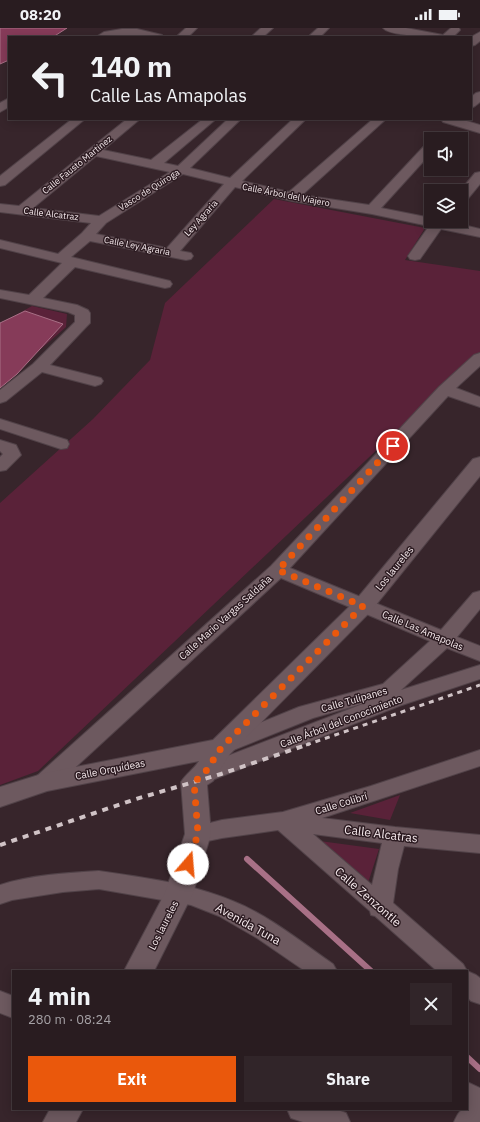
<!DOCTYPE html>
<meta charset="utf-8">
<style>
:root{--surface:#291c20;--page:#312529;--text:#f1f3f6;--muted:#a5a1a5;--line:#453a3e;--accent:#ea580c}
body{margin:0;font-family:"IBM Plex Sans",sans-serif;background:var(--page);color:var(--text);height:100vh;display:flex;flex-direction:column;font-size:15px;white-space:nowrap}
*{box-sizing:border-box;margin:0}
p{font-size:13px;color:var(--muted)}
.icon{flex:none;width:22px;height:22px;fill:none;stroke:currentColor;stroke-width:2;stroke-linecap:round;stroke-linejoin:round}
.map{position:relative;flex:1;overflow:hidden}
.side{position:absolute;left:12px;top:942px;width:456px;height:140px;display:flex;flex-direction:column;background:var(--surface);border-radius:0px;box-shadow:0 2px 10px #0003,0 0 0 1px var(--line)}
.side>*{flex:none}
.banner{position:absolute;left:8px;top:8px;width:464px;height:84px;border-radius:0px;box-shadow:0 2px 10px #0003,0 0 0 1px var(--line);background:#291c20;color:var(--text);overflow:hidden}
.tools{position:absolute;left:424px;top:104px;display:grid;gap:8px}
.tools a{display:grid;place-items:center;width:44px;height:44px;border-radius:0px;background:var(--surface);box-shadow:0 2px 10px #0003,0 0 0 1px var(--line);font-size:20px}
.pin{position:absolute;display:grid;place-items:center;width:34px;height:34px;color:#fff;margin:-17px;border:2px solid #fff;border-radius:50%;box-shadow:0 1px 4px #0007}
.me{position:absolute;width:44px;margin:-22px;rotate:18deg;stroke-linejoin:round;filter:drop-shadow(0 0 3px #0008)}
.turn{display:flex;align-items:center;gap:14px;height:84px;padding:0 16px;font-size:18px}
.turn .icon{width:52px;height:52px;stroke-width:2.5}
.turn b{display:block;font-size:28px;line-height:34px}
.round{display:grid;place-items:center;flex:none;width:42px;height:42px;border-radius:0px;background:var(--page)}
.summary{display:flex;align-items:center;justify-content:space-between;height:68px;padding:0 16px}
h1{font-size:24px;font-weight:700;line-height:30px}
.cta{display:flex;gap:8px;margin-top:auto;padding:8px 16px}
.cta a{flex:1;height:46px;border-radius:0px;background:var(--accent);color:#fff;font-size:16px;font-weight:700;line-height:46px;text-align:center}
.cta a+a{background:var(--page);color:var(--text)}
.status{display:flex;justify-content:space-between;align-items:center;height:28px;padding:0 20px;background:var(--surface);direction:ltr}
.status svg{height:11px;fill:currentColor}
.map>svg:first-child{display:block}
.green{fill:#5a2239}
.water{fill:#863b59;stroke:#a87086}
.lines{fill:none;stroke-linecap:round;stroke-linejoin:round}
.stream{stroke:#a87086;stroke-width:6}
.minor-casing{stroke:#514248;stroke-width:2}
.tertiary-casing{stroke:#514248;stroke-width:2}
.minor{fill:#6d595f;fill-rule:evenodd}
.tertiary{fill:#6d595f;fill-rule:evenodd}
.rail-far1{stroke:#d0c3c6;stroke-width:3;stroke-dasharray:5 5;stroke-linecap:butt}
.rail{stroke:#d0c3c6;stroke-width:4;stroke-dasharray:6 6;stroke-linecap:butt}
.route{stroke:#ea580c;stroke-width:7;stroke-dasharray:0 12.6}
.labels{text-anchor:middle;stroke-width:3;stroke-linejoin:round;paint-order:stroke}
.far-street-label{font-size:9px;fill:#f7ebee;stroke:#2c1b21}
.street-label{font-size:10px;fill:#f7ebee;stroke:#2c1b21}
.near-street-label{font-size:12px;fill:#f7ebee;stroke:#2c1b21}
</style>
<div class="status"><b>08:20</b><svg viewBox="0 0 49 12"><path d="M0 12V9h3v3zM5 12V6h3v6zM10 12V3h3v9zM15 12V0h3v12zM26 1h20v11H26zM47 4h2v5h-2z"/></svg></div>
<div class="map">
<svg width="480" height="1094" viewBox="0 0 480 1094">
<rect width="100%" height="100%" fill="#37252b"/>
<path class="green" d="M274,171L425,200L405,232L480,243V324L38,743L0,757V475L93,391L150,332L165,275Z
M32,278L67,286L66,299L0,357V296Z
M400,767L390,792L350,785Z
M305,811L379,821L366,861Z"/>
<path class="water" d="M0,0H67L53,9H9V32L0,36Z
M25,283L63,296L17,346L0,360V295Z"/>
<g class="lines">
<path class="stream" d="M247,831L371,943
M467,1029L480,1041"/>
<g class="minor-casing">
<path id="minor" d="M186,0H197L188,9H176Z
M261,0H273L263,9H251Z
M318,0H329L320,9H308Z
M383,0H406L443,7L451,0H459L460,2L453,9C440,9 390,9 383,0Z
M122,1H137L162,7L163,9L122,7L96,9L104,4Z
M480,4V13L475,17L471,18V9Z
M480,64V74L475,78L471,80V69L476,65Z
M9,70V79L0,84V75Z
M72,91H85L5,157L0,158V148Z
M127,91H140L103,122L151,132L203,91H216L164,135L178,138L228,91H241L190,140L230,150L293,91H306L242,153L289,164L373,91H386L302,167L369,177L427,115L431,114V125L381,180L431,190V193H447L480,201V209L441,201L420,231L415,232L410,231L408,228L429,198L372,186L292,173L235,159L180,223L191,225L193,228L191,231L186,232L90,213L71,229L170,253L172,256L170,259L165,260L75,239L43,270L77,277L88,282L90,285V295L87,298L50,337L101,350L103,353L101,356L95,358L42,344L6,373L0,375V362L33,336L75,294V287L68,284L0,270V262L29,267L62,235L0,220V212L58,226L82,205L91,195L0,184V176L19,178ZM96,128L170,144L99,188L33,180ZM183,146L224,156L167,220L96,206L106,195Z
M441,91H460L480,97V105L443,94Z
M480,144V156L466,173L461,174L460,163L475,145Z
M480,325V338L456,360L480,369V379L448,368L290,540L441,602L473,565L480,563V581L457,609L480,618V633L447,620L401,662L480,637V651L399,678L212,752L204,754L196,752L193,746L196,740L368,674L313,690L226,725L218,722L215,717L218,712L299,679L383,656L430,613L281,550L53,760L45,762L37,760L34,754L37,748L271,538L439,359L474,327Z
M0,391L67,412L69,416L67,420L61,421L0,401Z
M0,412L16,417L21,427L6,442L0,443V429L3,426L0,423Z
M480,722V738L322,790L395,799L480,807V825L404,818L398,841L393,875L463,936L467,943H437L375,888L371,887L370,883L278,802L222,810L198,815L190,812L187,806L190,800L222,792L283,784L371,758ZM313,806L382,815L372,857Z
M99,843C145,850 191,855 235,874C268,887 304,916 333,936L337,943H305L257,910L219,888L191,877L99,861L63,864L12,872L0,876V857C31,847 66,845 99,843Z
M467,943L476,947L480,950V976L471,973L467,969Z
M0,963L13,968V990L0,985Z
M467,1054L480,1060V1094H454C457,1088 459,1081 467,1081Z
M287,1081H335L346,1085L350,1094H303L291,1090Z"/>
</g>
<g class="tertiary-casing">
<path id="tertiary" d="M480,429V448L371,583L230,726L213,753L207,757L211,806L193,865L154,943H124L165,865L185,806L181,754C186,746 194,741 199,733L47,763L0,779V759L45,745L213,712L355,573L473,431Z
M50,1081H83L76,1094H43Z"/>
</g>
<use href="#minor" class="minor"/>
<use href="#tertiary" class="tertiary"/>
<path class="rail-far1" d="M306,717L480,657"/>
<path class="rail" d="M0,817L136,771L221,746L309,716"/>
</g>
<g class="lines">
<path class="route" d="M188,836L198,806L194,754L204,746L221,720L363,578L278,542L393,418"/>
</g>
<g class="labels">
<g class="far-street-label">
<text transform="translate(77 137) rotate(-39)" y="3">Calle Fausto Martínez</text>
<text transform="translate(149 162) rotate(-32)" y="3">Vasco de Quiroga</text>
<text transform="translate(286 167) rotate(11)" y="3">Calle Árbol del Viajero</text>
<text transform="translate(51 186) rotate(7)" y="3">Calle Alcatraz</text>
<text transform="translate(201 190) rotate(-48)" y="3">Ley Agraria</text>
<text transform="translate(137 218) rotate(11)" y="3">Calle Ley Agraria</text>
</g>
<g class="street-label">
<text transform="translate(394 540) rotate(-51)" y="4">Los laureles</text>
<text transform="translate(225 589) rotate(-42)" y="4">Calle Mario Vargas Saldaña</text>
<text transform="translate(423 602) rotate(23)" y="4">Calle Las Amapolas</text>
<text transform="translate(354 671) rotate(-16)" y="4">Calle Tulipanes</text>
<text transform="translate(341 693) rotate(-21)" y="4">Calle Árbol del Conocimiento</text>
<text transform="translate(110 741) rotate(-11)" y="4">Calle Orquídeas</text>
<text transform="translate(341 775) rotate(-17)" y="4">Calle Colibrí</text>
<text transform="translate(163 897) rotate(-63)" y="4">Los laureles</text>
</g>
<g class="near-street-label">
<text transform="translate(381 806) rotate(7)" y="4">Calle Alcatras</text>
<text transform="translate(368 869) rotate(41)" y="4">Calle Zenzontle</text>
<text transform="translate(248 896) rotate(29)" y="4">Avenida Tuna</text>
</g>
</g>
</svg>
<div class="tools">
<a><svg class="icon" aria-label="sound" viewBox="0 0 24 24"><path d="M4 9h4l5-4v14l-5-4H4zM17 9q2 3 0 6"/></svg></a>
<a><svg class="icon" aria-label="layers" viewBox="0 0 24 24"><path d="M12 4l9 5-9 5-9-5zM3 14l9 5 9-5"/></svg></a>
</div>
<div class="pin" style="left:393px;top:418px;background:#d93025"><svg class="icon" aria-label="arrive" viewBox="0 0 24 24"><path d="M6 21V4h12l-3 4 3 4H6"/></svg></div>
<svg class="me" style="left:188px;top:836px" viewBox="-20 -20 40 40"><circle r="19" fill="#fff"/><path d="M0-13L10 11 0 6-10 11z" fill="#ea580c"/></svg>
<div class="banner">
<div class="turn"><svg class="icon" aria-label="left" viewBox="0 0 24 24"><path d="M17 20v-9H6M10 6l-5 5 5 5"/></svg><div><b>140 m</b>Calle Las Amapolas</div></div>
</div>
<section class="side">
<div class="summary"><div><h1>4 min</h1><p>280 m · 08:24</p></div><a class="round"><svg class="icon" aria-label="close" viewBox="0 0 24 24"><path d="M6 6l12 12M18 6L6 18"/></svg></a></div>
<div class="cta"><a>Exit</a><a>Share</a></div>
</section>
</div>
